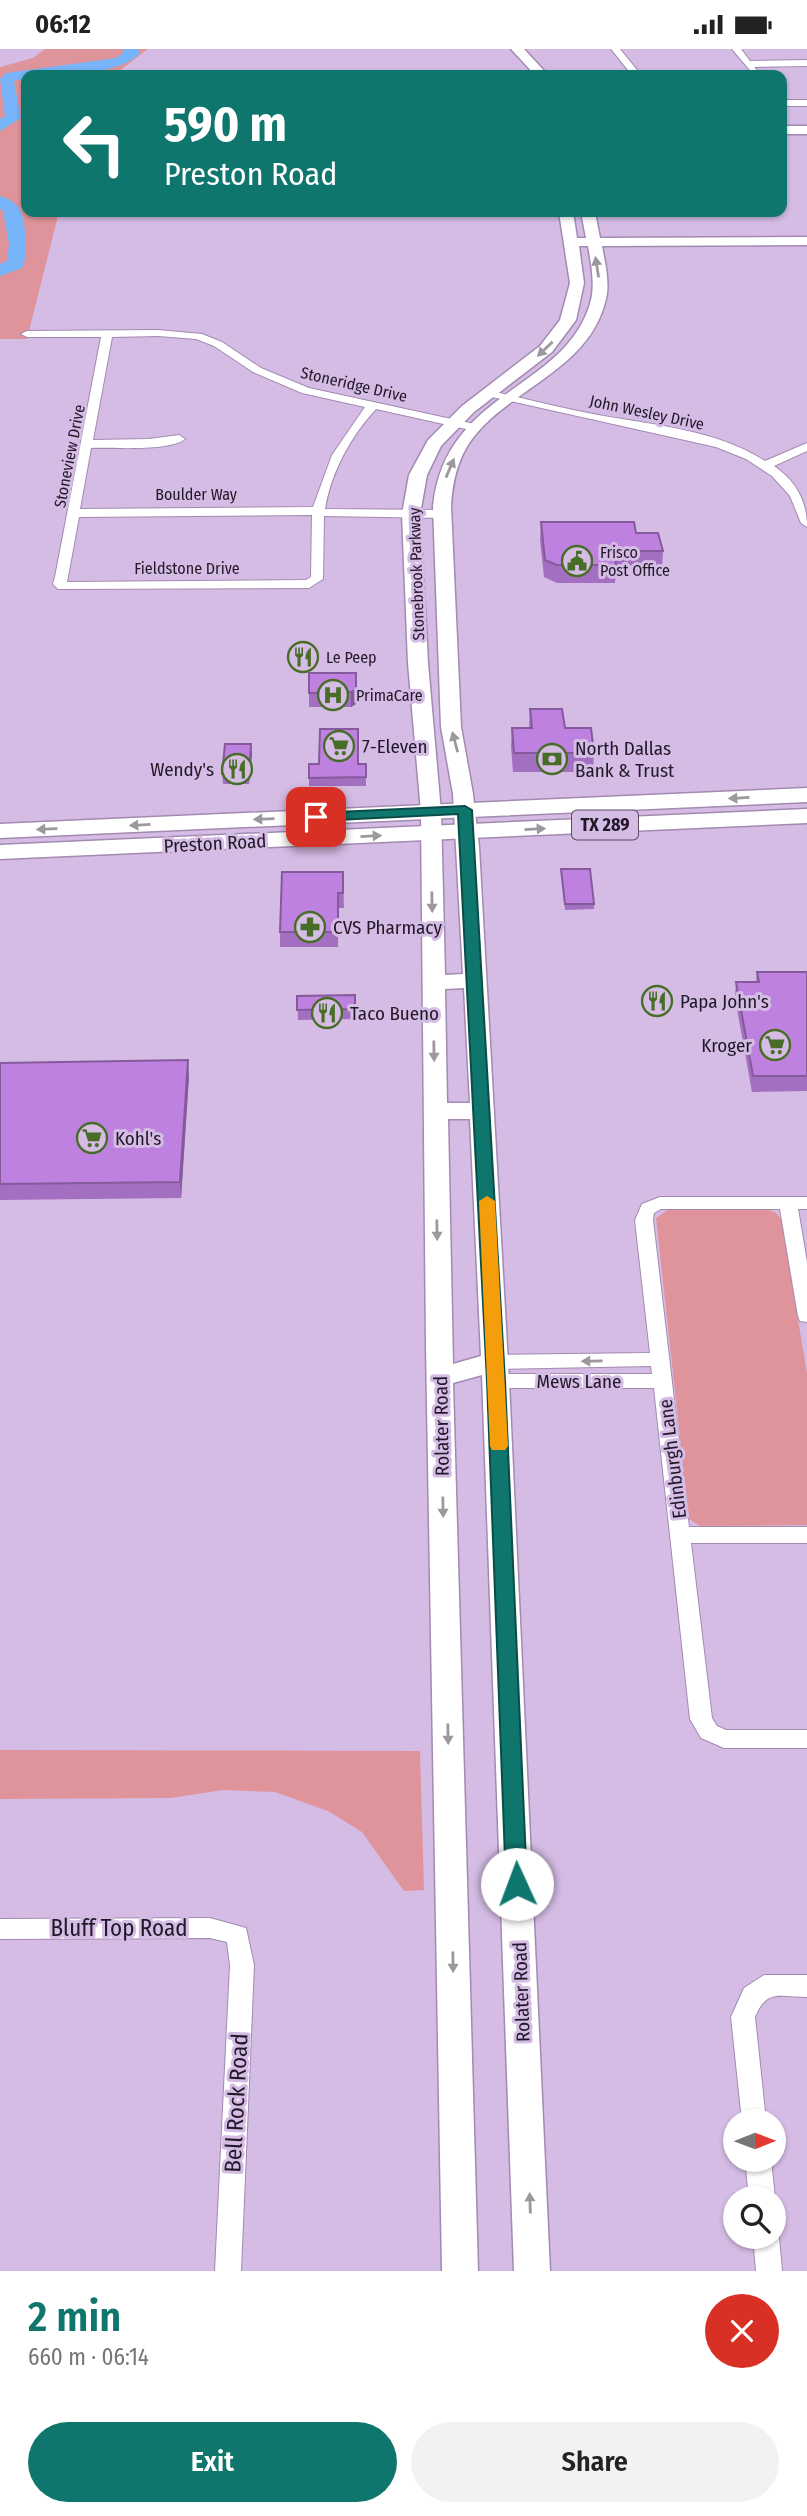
<!DOCTYPE html>
<meta charset="utf-8">
<style>
:root{--surface:#fff;--page:#f2f2f2;--text:#222;--muted:#767676;--accent:#0f766e}
body{margin:0;font-family:"Fira Sans Condensed",sans-serif;background:var(--page);color:var(--text);height:100vh;display:flex;flex-direction:column;font-size:26px;white-space:nowrap}
*{box-sizing:border-box;margin:0}
p{font-size:23px;color:var(--muted)}
.icon{flex:none;width:38px;height:38px;fill:none;stroke:currentColor;stroke-width:2;stroke-linecap:round;stroke-linejoin:round}
.map{position:relative;height:2222px;overflow:hidden}
.details{display:flex;flex-direction:column;background:var(--surface);flex:1}
.details>*{flex:none}
.hud{position:absolute;left:21px;top:21px;width:766px;height:147px;border-radius:14px;box-shadow:0 2px 5px #0004;background:#0f766e;color:#fff;overflow:hidden}
.needle{width:46px;rotate:89deg}
.buttons{position:absolute;left:723px;top:2060px;display:grid;gap:14px}
.buttons a{display:grid;place-items:center;width:63px;height:63px;border-radius:50%;background:var(--surface);box-shadow:0 2px 5px #0004;font-size:35px}
.pin{position:absolute;display:grid;place-items:center;width:60px;height:60px;color:#fff;margin:-30px;border-radius:14px;box-shadow:0 4px 10px #0006}
.me{position:absolute;width:77px;margin:-38px;rotate:358deg;stroke-linejoin:round;filter:drop-shadow(0 0 5px #0008)}
.turn{display:flex;align-items:center;gap:24px;height:147px;padding:0 28px;font-size:32px}
.turn .icon{width:91px;height:91px;stroke-width:2.5}
.turn b{display:block;font-size:49px;line-height:60px}
.round{display:grid;place-items:center;flex:none;width:74px;height:74px;border-radius:37px;background:var(--page)}
.headline{display:flex;align-items:center;justify-content:space-between;height:119px;padding:0 28px}
h1{font-size:42px;font-weight:600;line-height:52px;color:var(--accent)}
.primary-button{display:flex;gap:14px;margin-top:auto;padding:14px 28px}
.primary-button a{flex:1;height:80px;border-radius:42px;background:var(--accent);color:#fff;font-size:28px;font-weight:600;line-height:80px;text-align:center}
.primary-button a+a{background:var(--page);color:var(--text)}
.status{display:flex;justify-content:space-between;align-items:center;height:49px;padding:0 35px;background:var(--surface);direction:ltr}
.status svg{height:19px;fill:currentColor}
.map>svg:first-child{display:block}
.green{fill:#df939b}
.lines{fill:none;stroke-linecap:round;stroke-linejoin:round}
.river{fill:#78b4f9;fill-rule:evenodd}
.street-casing{stroke:#a28ab1;stroke-width:2}
.secondary-casing{stroke:#a28ab1;stroke-width:3}
.primary-casing{stroke:#a28ab1;stroke-width:3}
.street{fill:#fff;fill-rule:evenodd}
.secondary{fill:#fff;fill-rule:evenodd}
.primary{fill:#fff;fill-rule:evenodd}
.wall{fill:#a36fc0}
.shaded-wall{fill:#855a9c}
.building{fill:#be81df;stroke:#855a9c;stroke-width:2}
.oneway{fill:#9c989e}
.route{fill:#0f766e;stroke:#0a4d48;stroke-width:2}
.slow{fill:#f59e0b}
.labels{text-anchor:middle;stroke-width:6;stroke-linejoin:round;paint-order:stroke}
.far-street-label{font-size:16px;fill:#221928;stroke:#d5bce5}
.far-poi-label{font-size:16px;fill:#221928;stroke:#d5bce5;text-anchor:start}
.shield{fill:#d5bce5;stroke:#584a61;stroke-width:2}
.shield-label{font-size:18px;font-weight:bold;fill:#221928}
.poi-label{font-size:19px;fill:#221928;stroke:#d5bce5;text-anchor:start}
.street-label{font-size:19px;fill:#221928;stroke:#d5bce5}
.near-street-label{font-size:23px;fill:#221928;stroke:#d5bce5}
</style>
<div class="status"><b>06:12</b><svg viewBox="0 0 49 12"><path d="M0 12V9h3v3zM5 12V6h3v6zM10 12V3h3v9zM15 12V0h3v12zM26 1h20v11H26zM47 4h2v5h-2z"/></svg></div>
<div class="map">
<svg width="807" height="2222" viewBox="0 0 807 2222">
<rect width="100%" height="100%" fill="#d5bce5"/>
<path class="green" d="M45,0H148L114,26H26V163H59L27,290H0V18L33,9Z
M669,1160H767L776,1164L781,1170L807,1324V1476L700,1477L689,1470L656,1169Z
M0,1701L420,1702L424,1841L404,1842L362,1783L328,1762L275,1743L223,1741L171,1749L0,1750Z"/>
<g class="lines">
<path class="river" d="M122,0H138L140,4C120,27 55,26 26,26V30L16,31L14,33L21,69L0,82V70L5,67L0,30L6,24L116,9L124,3Z
M0,147C7,149 15,153 19,159C26,171 29,207 22,219L0,227V215L7,212L9,195L3,162L0,160Z"/>
<g class="street-casing">
<path id="street" d="M611,0H620L641,26H632Z
M732,0H741L750,12L807,11V17L754,18L759,23L754,26Z
M782,51H807V57H782Z
M158,281L202,285L222,293L261,319L309,339L479,376V380L475,382L376,360C351,387 331,423 325,460L442,461L448,465L442,469L324,467L323,530L309,539L58,540L53,535L55,528L101,288H27L21,285L27,282ZM158,287L196,290L214,297L253,323L302,344L365,358L332,406L313,458L80,460L91,399C114,398 168,403 185,390L179,386L149,390L93,391L112,288ZM312,466L311,528L306,531L67,533L79,468Z
M487,341C524,350 561,359 598,366C654,376 717,381 765,412L807,394V402L774,417C796,432 807,452 807,478L801,474L790,447L772,427L746,410L716,398L483,346L481,344Z
M660,1148H807V1160H798L807,1213V1273L800,1272L798,1267L780,1160H661L654,1164L653,1171L689,1478H807V1494H691L712,1669L717,1677L726,1681H807V1699H724L701,1689L690,1670L654,1339H496L489,1337L486,1332L489,1327L496,1325H652L651,1317L495,1320L488,1318L485,1313L488,1308L495,1306L650,1304L635,1171L642,1155Z
M210,1869L246,1879L254,1916L241,2222H215L230,1916L227,1893L210,1889L0,1890V1870Z
M764,1926H807V1948C780,1948 767,1939 755,1968L766,2072H742L731,1968L744,1939Z
M745,2110H771L775,2149L774,2152V2149H749Z
M774,2179L779,2188L782,2222H756L753,2188H774Z"/>
</g>
<g class="secondary-casing">
<path id="secondary" d="M511,0H524L548,26H535Z
M782,77H807V85H782Z
M559,163H573L577,189H586L581,163H595L600,189L807,188V196L602,197C605,214 610,233 606,250C588,328 493,343 463,405C455,422 452,439 451,457L461,678L473,745L479,798L509,1332L550,2222H514L482,1326L453,1334L478,2222H442L426,1298L421,763L408,614L402,465L409,426L428,391L462,357L540,297L560,271L570,234ZM579,197H588C591,214 595,234 591,251C568,341 445,340 433,457L441,678L453,745L463,925L445,926L441,763L428,614L420,465L427,426L441,397L474,363L552,303L576,271L584,234ZM464,939L470,1054H447L445,940ZM448,1070H470L481,1307L453,1315Z"/>
</g>
<g class="primary-casing">
<path id="primary" d="M807,739V753L0,789V775Z
M807,760V774L0,810V796Z"/>
</g>
<use href="#street" class="street"/>
<use href="#secondary" class="secondary"/>
<use href="#primary" class="primary"/>
</g>
<path class="wall" d="M541,473L636,484L663,502L662,519L616,520L615,534H557L544,528L540,491Z
M356,624V655L351,658H309V644Z
M530,660L565,679L594,704L593,723H513L511,698L512,679H529Z
M252,705L249,735H223L222,725Z
M309,715H366V737H309Z
M561,820L594,855V860L565,861Z
M343,823L344,859H338V898H280V883Z
M757,923H807V1042L752,1043L735,949L736,933H756Z
M355,946L356,970L298,971L297,947Z
M0,1014L189,1027L181,1149L0,1151Z"/>
<path class="shaded-wall" d="M356,641V655L351,658V643Z
M251,695L252,705L249,735V725Z
M188,1011L189,1027L181,1149L180,1133Z"/>
<path class="building" d="M541,473H634L636,484H658L663,502H614L616,516H557L545,511Z
M309,624H356V641L351,643L309,644Z
M530,660H562L565,679H591L594,704H514L512,679H532Z
M320,680H358V715H366V728L309,729V715H319Z
M225,695H251L249,725H222Z
M561,820H590L594,855H565Z
M282,823H343V844H338V883H280Z
M757,923H807V1027H753L736,933H759Z
M355,946V960L297,961V947Z
M188,1011L180,1133L0,1135V1014Z"/>
<defs><path id="oneway-solid" d="M-6-.8H1V-3.2L6.5 0L1 3.2V.8H-6Z" transform="scale(1.75)"/></defs>
<g class="oneway">
<use href="#oneway-solid" transform="translate(597 218) rotate(-99)"/>
<use href="#oneway-solid" transform="translate(545 300) rotate(136)"/>
<use href="#oneway-solid" transform="translate(450 419) rotate(-67)"/>
<use href="#oneway-solid" transform="translate(455 693) rotate(-105)"/>
<use href="#oneway-solid" transform="translate(739 749) rotate(177)"/>
<use href="#oneway-solid" transform="translate(264 770) rotate(178)"/>
<use href="#oneway-solid" transform="translate(140 776) rotate(177)"/>
<use href="#oneway-solid" transform="translate(47 780) rotate(178)"/>
<use href="#oneway-solid" transform="translate(535 780) rotate(-3)"/>
<use href="#oneway-solid" transform="translate(371 787) rotate(-3)"/>
<use href="#oneway-solid" transform="translate(432 853) rotate(89)"/>
<use href="#oneway-solid" transform="translate(434 1002) rotate(89)"/>
<use href="#oneway-solid" transform="translate(437 1181) rotate(89)"/>
<use href="#oneway-solid" transform="translate(592 1312) rotate(179)"/>
<use href="#oneway-solid" transform="translate(443 1458) rotate(89)"/>
<use href="#oneway-solid" transform="translate(448 1685) rotate(89)"/>
<use href="#oneway-solid" transform="translate(453 1913) rotate(89)"/>
<use href="#oneway-solid" transform="translate(530 2154) rotate(-92)"/>
</g>
<path class="route" d="M465,757L472,761L505,1332L527,1835L524,1842L517,1844L509,1842L506,1835L487,1332L458,765L316,772L309,768L316,764Z"/>
<path class="slow" d="M487,1147L495,1152L508,1397L505,1401H492L490,1397L479,1152Z"/>
<defs>
<g id="civic-ring" transform="scale(1.575)"><circle r="9.5" fill="#d5bce5" stroke="#486d27" stroke-width="1.5"/><path d="M-.6-6.5H3V-4.5H.6V-3L4-1V1h2V6H-6V1h2V-1L-.6-3ZM-1.2 2.5V6h2.4V2.5Z" fill="#486d27"/></g>
<g id="restaurant-ring" transform="scale(1.575)"><circle r="9.5" fill="#d5bce5" stroke="#486d27" stroke-width="1.5"/><path d="M-5-6h1v4h1v-4h1v4h1v-4h1v5L-1.5 .5V6h-2V.5L-5-1ZM5-6V6H3V1.5H1.5Q1.5-4 5-6Z" fill="#486d27"/></g>
<g id="hospital-ring" transform="scale(1.575)"><circle r="9.5" fill="#d5bce5" stroke="#486d27" stroke-width="1.5"/><path d="M-5-5h3v3.5h4V-5h3V5h-3V1.5h-4V5h-3Z" fill="#486d27"/></g>
<g id="supermarket-ring" transform="scale(1.575)"><circle r="9.5" fill="#d5bce5" stroke="#486d27" stroke-width="1.5"/><path d="M-6-5.5h2.5l.6 2H6L4.5 2H-2.5L-4.4-4H-6ZM-1.5 3.2a1.3 1.3 0 1 0 .1 0ZM3 3.2a1.3 1.3 0 1 0 .1 0Z" fill="#486d27"/></g>
<g id="bank-ring" transform="scale(1.575)"><circle r="9.5" fill="#d5bce5" stroke="#486d27" stroke-width="1.5"/><path d="M-6-4H6V4H-6ZM0-2.3a2.3 2.3 0 1 0 0 4.6a2.3 2.3 0 1 0 0-4.6Z" fill="#486d27"/></g>
<g id="pharmacy-ring" transform="scale(1.575)"><circle r="9.5" fill="#d5bce5" stroke="#486d27" stroke-width="1.5"/><path d="M-2-6h4v4h4v4h-4v4h-4v-4h-4v-4h4Z" fill="#486d27"/></g>
</defs>
<g fill-rule="evenodd">
<use href="#civic-ring" x="577" y="512"/>
<use href="#restaurant-ring" x="303" y="608"/>
<use href="#hospital-ring" x="333" y="646"/>
<use href="#supermarket-ring" x="339" y="697"/>
<use href="#bank-ring" x="552" y="710"/>
<use href="#restaurant-ring" x="237" y="720"/>
<use href="#pharmacy-ring" x="310" y="878"/>
<use href="#restaurant-ring" x="657" y="952"/>
<use href="#restaurant-ring" x="327" y="964"/>
<use href="#supermarket-ring" x="775" y="996"/>
<use href="#supermarket-ring" x="92" y="1089"/>
</g>
<g class="labels">
<g class="far-street-label">
<text transform="translate(354 335) rotate(13)" y="6">Stoneridge Drive</text>
<text transform="translate(647 363) rotate(12)" y="6">John Wesley Drive</text>
<text transform="translate(69 407) rotate(-79)" y="6">Stoneview Drive</text>
<text x="196" y="451">Boulder Way</text>
<text x="187" y="525">Fieldstone Drive</text>
<text transform="translate(416 525) rotate(-92)" y="6">Stonebrook Parkway</text>
</g>
<g class="far-poi-label">
<text x="600" y="509">Frisco<tspan x="600" dy="18">Post Office</tspan></text>
<text x="326" y="614">Le Peep</text>
<text x="356" y="652">PrimaCare</text>
</g>
<rect class="shield" x="572" y="761.5" width="66" height="29" rx="5"/>
<g class="shield-label">
<text x="605" y="782">TX 289</text>
</g>
<g class="poi-label">
<text x="362" y="704">7-Eleven</text>
<text x="575" y="706">North Dallas<tspan x="575" dy="22">Bank &amp; Trust</tspan></text>
<text x="214" y="727" text-anchor="end">Wendy's</text>
<text x="333" y="885">CVS Pharmacy</text>
<text x="680" y="959">Papa John's</text>
<text x="350" y="971">Taco Bueno</text>
<text x="752" y="1003" text-anchor="end">Kroger</text>
<text x="115" y="1096">Kohl's</text>
</g>
<g class="street-label">
<text transform="translate(215 794) rotate(-3)" y="7">Preston Road</text>
<text x="579" y="1339">Mews Lane</text>
<text transform="translate(441 1377) rotate(-91)" y="7">Rolater Road</text>
<text transform="translate(672 1410) rotate(-97)" y="7">Edinburgh Lane</text>
<text transform="translate(521 1943) rotate(-92)" y="7">Rolater Road</text>
</g>
<g class="near-street-label">
<text x="119" y="1887">Bluff Top Road</text>
<text transform="translate(236 2054) rotate(-87)" y="8">Bell Rock Road</text>
</g>
</g>
</svg>
<div class="buttons">
<a><svg class="needle" viewBox="-14 -14 28 28"><path d="M0-13l5 13h-10z" fill="#e53935"/><path d="M0 13l5-13h-10z" fill="#767676"/></svg></a>
<a><svg class="icon" aria-label="search" viewBox="0 0 24 24"><circle cx="10" cy="10" r="6"/><path d="M15 15l6 6"/></svg></a>
</div>
<div class="pin" style="left:316px;top:768px;background:#d93025"><svg class="icon" aria-label="arrive" viewBox="0 0 24 24"><path d="M6 21V4h12l-3 4 3 4H6"/></svg></div>
<svg class="me" style="left:517px;top:1835px" viewBox="-20 -20 40 40"><circle r="19" fill="#fff"/><path d="M0-13L10 11 0 6-10 11z" fill="#0f766e"/></svg>
<div class="hud">
<div class="turn"><svg class="icon" aria-label="left" viewBox="0 0 24 24"><path d="M17 20v-9H6M10 6l-5 5 5 5"/></svg><div><b>590 m</b>Preston Road</div></div>
</div>
</div>
<section class="details">
<div class="headline"><div><h1>2 min</h1><p>660 m · 06:14</p></div><a class="round" style="background:#d93025;color:#fff"><svg class="icon" aria-label="close" viewBox="0 0 24 24"><path d="M6 6l12 12M18 6L6 18"/></svg></a></div>
<div class="primary-button"><a>Exit</a><a>Share</a></div>
</section>
